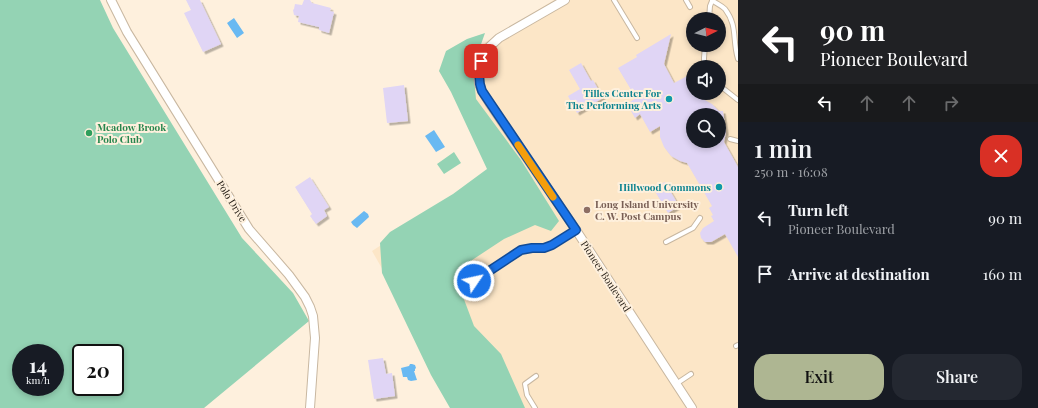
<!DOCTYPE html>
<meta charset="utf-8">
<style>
:root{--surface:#171b24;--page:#242831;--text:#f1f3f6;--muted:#9ea1a6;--accent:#aeb692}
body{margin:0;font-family:"Playfair Display",serif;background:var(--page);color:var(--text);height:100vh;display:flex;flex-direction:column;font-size:15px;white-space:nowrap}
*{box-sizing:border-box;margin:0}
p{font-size:13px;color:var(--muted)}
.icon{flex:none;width:22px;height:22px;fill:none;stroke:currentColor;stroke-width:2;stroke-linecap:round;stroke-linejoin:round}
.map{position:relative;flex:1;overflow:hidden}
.details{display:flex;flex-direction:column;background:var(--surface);width:300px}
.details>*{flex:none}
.top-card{background:#202124;color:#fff;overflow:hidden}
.needle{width:26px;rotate:84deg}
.tools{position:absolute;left:686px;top:12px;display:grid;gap:8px}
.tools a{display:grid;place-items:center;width:40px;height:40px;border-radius:50%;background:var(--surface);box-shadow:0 2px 6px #0003;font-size:20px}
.speed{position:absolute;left:12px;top:344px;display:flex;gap:8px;font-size:20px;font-weight:700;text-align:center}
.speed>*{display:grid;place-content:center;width:52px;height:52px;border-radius:50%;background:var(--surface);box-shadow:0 2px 6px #0003;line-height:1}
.speed small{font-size:10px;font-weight:400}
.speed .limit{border:2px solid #111;border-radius:6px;background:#fff;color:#111}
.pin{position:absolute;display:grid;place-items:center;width:34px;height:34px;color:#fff;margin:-17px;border-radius:8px;box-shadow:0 2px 6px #0006}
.me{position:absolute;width:44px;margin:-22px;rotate:56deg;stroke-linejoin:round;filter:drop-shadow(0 0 3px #0008)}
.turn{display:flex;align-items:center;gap:14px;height:84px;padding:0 16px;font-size:18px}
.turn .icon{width:52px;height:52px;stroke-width:2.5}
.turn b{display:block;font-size:28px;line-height:34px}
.lanes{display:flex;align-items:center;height:38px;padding:0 16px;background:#0003;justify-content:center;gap:20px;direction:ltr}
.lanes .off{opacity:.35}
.round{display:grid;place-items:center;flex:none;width:42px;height:42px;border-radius:16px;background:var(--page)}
.overview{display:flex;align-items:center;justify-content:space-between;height:68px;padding:0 16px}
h1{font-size:24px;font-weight:600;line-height:30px}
.primary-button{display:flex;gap:8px;margin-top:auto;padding:8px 16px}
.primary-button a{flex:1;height:46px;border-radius:16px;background:var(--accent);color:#111;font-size:16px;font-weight:600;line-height:46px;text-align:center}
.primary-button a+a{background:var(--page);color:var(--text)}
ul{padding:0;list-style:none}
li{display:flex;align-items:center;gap:12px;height:56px;padding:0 16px}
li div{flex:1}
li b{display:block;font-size:15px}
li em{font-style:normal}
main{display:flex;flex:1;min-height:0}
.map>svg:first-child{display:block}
.built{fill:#fce6c7;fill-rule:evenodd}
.green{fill:#94d3b4;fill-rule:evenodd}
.water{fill:#69b9f2}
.building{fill:#e0d5f5;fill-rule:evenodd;filter:url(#shadow)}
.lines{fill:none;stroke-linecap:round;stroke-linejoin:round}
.lane-casing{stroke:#c8b7a0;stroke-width:6}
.street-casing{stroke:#c8b7a0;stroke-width:10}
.lane{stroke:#fff;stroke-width:4}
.street{stroke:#fff;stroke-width:8}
.route-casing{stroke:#114b97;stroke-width:10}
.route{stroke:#1a73e8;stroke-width:7}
.slow{stroke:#f59e0b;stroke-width:7}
.culture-dot{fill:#0f9aa8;stroke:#fef0dd;stroke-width:1.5}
.leisure-dot{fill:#2e9e5b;stroke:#fef0dd;stroke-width:1.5}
.education-dot{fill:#8d6e63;stroke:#fef0dd;stroke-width:1.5}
.labels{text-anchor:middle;stroke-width:4;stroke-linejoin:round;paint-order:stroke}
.culture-label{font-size:10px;font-weight:bold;fill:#0d838f;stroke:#fef0dd;text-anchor:end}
.leisure-label{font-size:10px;font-weight:bold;fill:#27864d;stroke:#fef0dd;text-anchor:start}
.street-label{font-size:10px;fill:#221b13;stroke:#fef0dd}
.education-label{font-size:10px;font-weight:bold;fill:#785e54;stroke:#fef0dd;text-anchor:start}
</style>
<main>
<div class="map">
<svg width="738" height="408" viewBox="0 0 738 408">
<defs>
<filter id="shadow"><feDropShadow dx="2.5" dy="2.5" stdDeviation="0" flood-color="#0004"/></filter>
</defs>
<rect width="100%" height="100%" fill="#fef0dd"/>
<path class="built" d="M554,0H738V408H458L426,345L372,251L498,169L439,71ZM693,19H719V45H693ZM693,67H719V93H693ZM693,115H719V141H693Z"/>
<path class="green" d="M0,0H100L113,28L242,238L293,293L309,321L204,408H0ZM21,353H55V387H21ZM81,353H115V387H81Z
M485,33L473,67L476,99L521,160L559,221L551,231L535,225L504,239L460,268L462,294L474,326L501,354L525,408H450L431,375L382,273L380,243L390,232L453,194L487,169L451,92L439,71L446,51L467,39Z
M454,152L461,163L444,174L437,164Z"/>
<path class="water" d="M234,18L244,33L237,38L227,23Z
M434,130L445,147L436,152L425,136Z
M364,211L368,214L369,217L357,228L353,225L351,222Z
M410,364H412L415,365L416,368L415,369V371H414L417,380L411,381L408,380L407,377H403L401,368L409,366Z"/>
<path class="building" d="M186,0H200L221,44L203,52L184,13L191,10Z
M304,0H310L312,3L331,8L330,11L334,12L329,33L319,30V27L298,22L299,16L294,15L293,10L294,9L295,4L302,5Z
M671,34L664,64L674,83L693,73V93H700L703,99L712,104L719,111H723L726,132L724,142L738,167V257L725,234L711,242H705L701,238L700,233L703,228L714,221L711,216L713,215L709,208L712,206L687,163L680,161L671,156L664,147L660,137V126L650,132L640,114L635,118L627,104L636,98L618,68L637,57L636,55ZM693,115H719V141H693Z
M581,63L591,81L593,80L603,98L577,113L568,96L580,89L569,70Z
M404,85L408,121L387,123L383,88Z
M310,177L329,207L324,210L327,216L316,224L310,216L312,214L295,187Z
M665,182L679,206L668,213L653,188Z
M383,358L386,374L392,373L395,396L374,399L368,360Z"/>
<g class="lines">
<g class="lane-casing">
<path id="lane" d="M614,0L637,38
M686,0L690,7
M712,0C715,3 721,5 725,9C738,26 732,39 738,59
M709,19L710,6L712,1
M704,67V58L705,45
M719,85L738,100
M730,139L738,141
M666,242L693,228L700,218
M474,281L521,250L532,248H544L552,245L576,230
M736,346L738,345
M676,384L691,374
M535,408L527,395L525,384L536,376"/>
</g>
<g class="street-casing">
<path id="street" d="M111,0L127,32L249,229L289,275L305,297L310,307L313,316L315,338L310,408
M565,0L499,38L486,50L481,61L478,76L479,84L482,91L490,104L576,230L692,408"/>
</g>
<use href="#lane" class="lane"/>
<use href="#street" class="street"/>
</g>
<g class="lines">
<g class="route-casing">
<path id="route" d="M474,281L521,250L532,248H544L552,245L576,230L482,91C478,81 479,72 481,61"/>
</g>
<use href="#route" class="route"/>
<path class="slow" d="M518,145L553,197"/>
</g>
<g class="culture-dot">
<circle cx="669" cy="99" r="4"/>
<circle cx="719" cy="187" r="4"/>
</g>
<circle class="leisure-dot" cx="89" cy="133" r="4"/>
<circle class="education-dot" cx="587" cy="210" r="4"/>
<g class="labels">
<g class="culture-label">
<text x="661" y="97">Tilles Center For<tspan x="661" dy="12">The Performing Arts</tspan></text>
<text x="711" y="191">Hillwood Commons</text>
</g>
<g class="leisure-label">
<text x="97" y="131">Meadow Brook<tspan x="97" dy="12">Polo Club</tspan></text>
</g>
<g class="street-label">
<text transform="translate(232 201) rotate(58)" y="4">Polo Drive</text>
<text transform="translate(606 276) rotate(57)" y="4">Pioneer Boulevard</text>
</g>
<g class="education-label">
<text x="595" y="208">Long Island University<tspan x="595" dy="12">C. W. Post Campus</tspan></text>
</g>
</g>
</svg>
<div class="tools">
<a><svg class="needle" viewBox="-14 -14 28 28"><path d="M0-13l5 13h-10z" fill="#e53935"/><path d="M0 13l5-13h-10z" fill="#9ea1a6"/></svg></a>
<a><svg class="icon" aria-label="sound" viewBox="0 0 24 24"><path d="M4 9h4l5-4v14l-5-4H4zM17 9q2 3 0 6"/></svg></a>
<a><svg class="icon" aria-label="search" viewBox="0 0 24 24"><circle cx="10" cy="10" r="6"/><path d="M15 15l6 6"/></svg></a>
</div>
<div class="speed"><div>14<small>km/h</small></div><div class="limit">20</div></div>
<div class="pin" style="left:481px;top:61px;background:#d93025"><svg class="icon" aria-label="arrive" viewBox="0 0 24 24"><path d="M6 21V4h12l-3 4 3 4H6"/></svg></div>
<svg class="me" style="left:474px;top:281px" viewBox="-20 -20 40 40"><circle r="17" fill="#1a73e8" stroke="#fff" stroke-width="3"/><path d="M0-11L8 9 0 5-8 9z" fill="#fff"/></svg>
</div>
<section class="details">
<div class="top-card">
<div class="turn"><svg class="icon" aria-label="left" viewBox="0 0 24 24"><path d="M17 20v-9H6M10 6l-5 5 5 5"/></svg><div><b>90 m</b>Pioneer Boulevard</div></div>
<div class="lanes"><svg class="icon" aria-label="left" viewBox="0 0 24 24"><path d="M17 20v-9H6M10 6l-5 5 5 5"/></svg><svg class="icon off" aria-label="ahead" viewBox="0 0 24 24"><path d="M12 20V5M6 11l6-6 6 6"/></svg><svg class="icon off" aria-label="ahead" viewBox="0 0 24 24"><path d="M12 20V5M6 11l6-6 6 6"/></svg><svg class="icon off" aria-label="right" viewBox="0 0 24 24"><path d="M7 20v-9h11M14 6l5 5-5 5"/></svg></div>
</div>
<div class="overview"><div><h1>1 min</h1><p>250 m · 16:08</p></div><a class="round" style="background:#d93025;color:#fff"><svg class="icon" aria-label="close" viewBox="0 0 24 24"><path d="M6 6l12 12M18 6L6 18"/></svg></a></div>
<ul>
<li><svg class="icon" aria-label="left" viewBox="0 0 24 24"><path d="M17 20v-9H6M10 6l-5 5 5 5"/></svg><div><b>Turn left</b><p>Pioneer Boulevard</p></div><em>90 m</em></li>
<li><svg class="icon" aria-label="arrive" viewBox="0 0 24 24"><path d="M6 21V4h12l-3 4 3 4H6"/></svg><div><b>Arrive at destination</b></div><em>160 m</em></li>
</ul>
<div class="primary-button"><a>Exit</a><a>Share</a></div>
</section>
</main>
